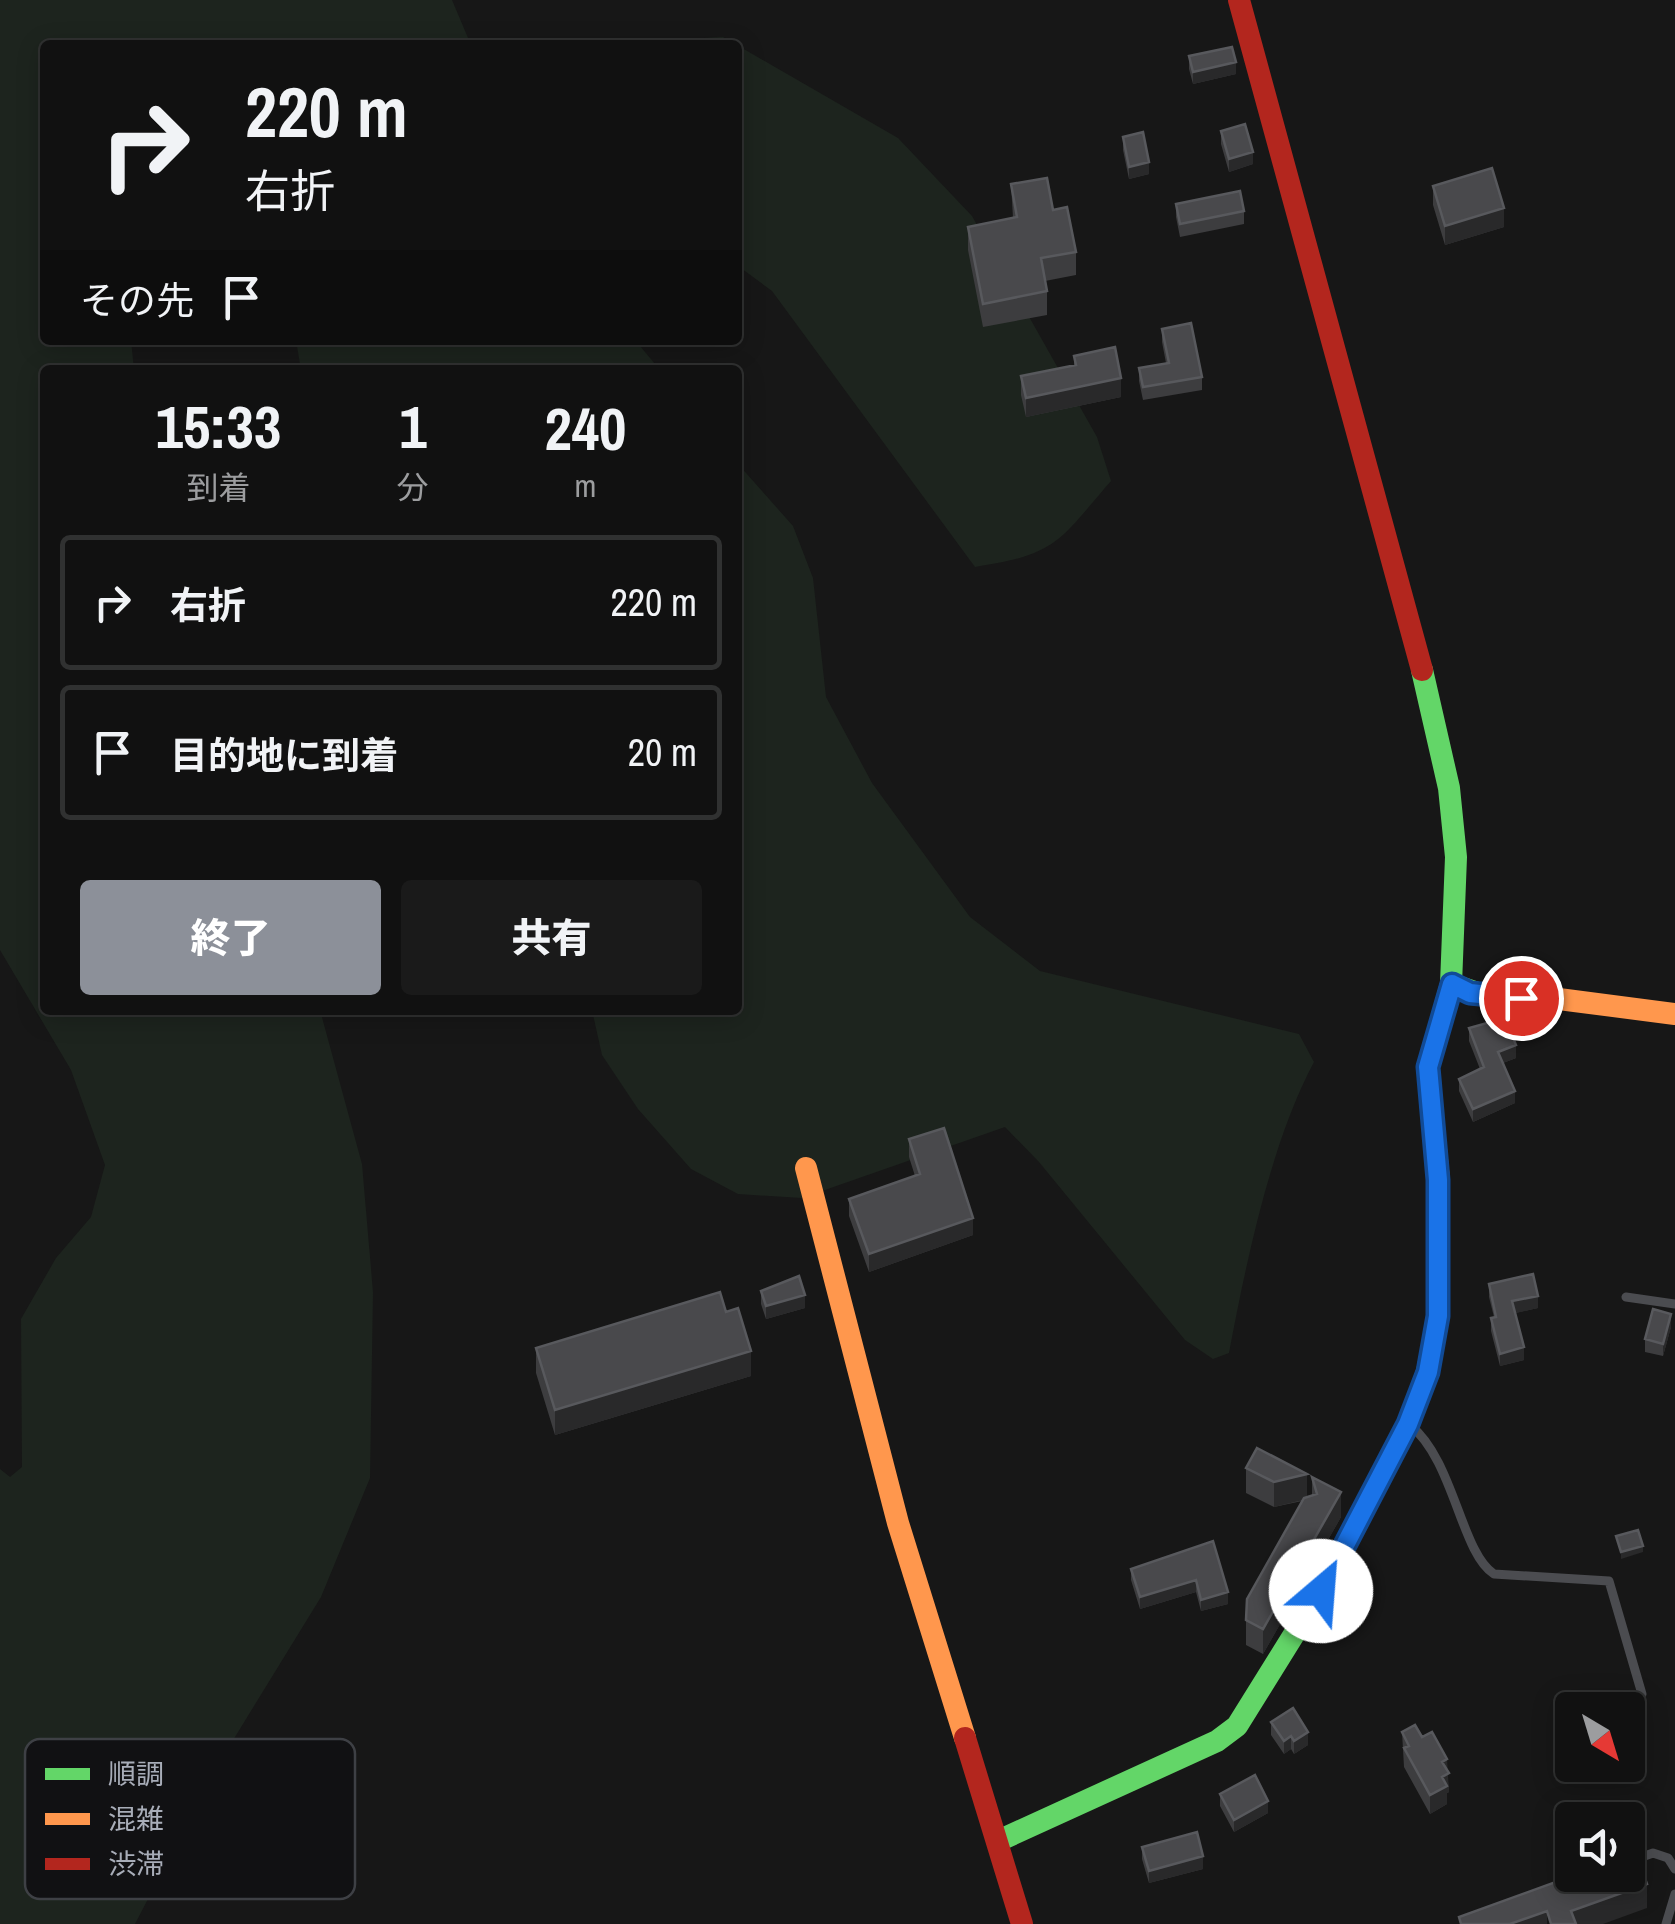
<!DOCTYPE html>
<html lang="ja">
<meta charset="utf-8">
<style>
:root{--surface:#111;--page:#1a1a1a;--text:#f1f3f6;--muted:#9c9d9f;--line:#303131;--accent:#8c9099}
body{margin:0;font-family:"Archivo Narrow","Noto Sans JP",sans-serif;background:var(--page);color:var(--text);height:100vh;display:flex;flex-direction:column;font-size:38px;white-space:nowrap}
*{box-sizing:border-box;margin:0}
p{font-size:32px;color:var(--muted)}
.icon{flex:none;width:55px;height:55px;fill:none;stroke:currentColor;stroke-width:2;stroke-linecap:round;stroke-linejoin:round}
.map{position:relative;flex:1;overflow:hidden}
.panel{position:absolute;left:40px;top:365px;width:702px;height:650px;display:flex;flex-direction:column;background:var(--surface);border-radius:10px;box-shadow:0 5px 25px #0003,0 0 0 2px var(--line)}
.panel>*{flex:none}
.guide{position:absolute;left:40px;top:40px;width:702px;height:305px;border-radius:10px;box-shadow:0 5px 25px #0003,0 0 0 2px var(--line);background:#111;color:var(--text);overflow:hidden}
.needle{width:65px;rotate:142deg}
.buttons{position:absolute;left:1555px;top:1692px;display:grid;gap:20px}
.buttons a{display:grid;place-items:center;width:90px;height:90px;border-radius:10px;background:var(--surface);box-shadow:0 5px 25px #0003,0 0 0 2px var(--line);font-size:50px}
.pin{position:absolute;display:grid;place-items:center;width:85px;height:85px;color:#fff;margin:-42px;border:5px solid #fff;border-radius:50%;box-shadow:0 2px 10px #0007}
.me{position:absolute;width:110px;margin:-55px;rotate:27deg;stroke-linejoin:round;filter:drop-shadow(0 0 8px #0008)}
.turn{display:flex;align-items:center;gap:35px;height:210px;padding:0 40px;font-size:45px}
.turn .icon{width:130px;height:130px;stroke-width:2.5}
.turn b{display:block;font-size:70px;line-height:85px}
.then{display:flex;align-items:center;height:95px;padding:0 40px;background:#0003;gap:20px;font-size:38px}
.eta{display:flex;justify-content:space-evenly;align-items:center;height:170px;text-align:center}
.eta b{font-size:60px;font-weight:800;line-height:70px}
.action{display:flex;gap:20px;margin-top:auto;padding:20px 40px}
.action a{flex:1;height:115px;border-radius:10px;background:var(--accent);color:#fff;font-size:40px;font-weight:800;line-height:115px;text-align:center}
.action a+a{background:var(--page);color:var(--text)}
ul{padding:0;list-style:none}
li{display:flex;align-items:center;gap:30px;height:135px;margin:0 20px 15px;padding:0 20px;border:5px solid var(--line);border-radius:10px}
li div{flex:1}
li b{display:block;font-size:38px}
li em{font-style:normal}
.map>svg:first-child{display:block}
.green{fill:#1d241e}
.lines{fill:none;stroke-linecap:round;stroke-linejoin:round}
.lane{stroke:#4b4c50;stroke-width:9}
.fast{stroke:#63d668;stroke-width:22}
.slow{stroke:#ff974d;stroke-width:22}
.jam{stroke:#b3261e;stroke-width:22}
.wall{fill:#3d3d3f}
.shaded-wall{fill:#29292a}
.building{fill:#49494c;stroke:#58595d;stroke-width:2.5}
.route-casing{stroke:#114b97;stroke-width:25}
.route{stroke:#1a73e8;stroke-width:18}
.key{fill:#111113;stroke:#3e4045;stroke-width:2.5}
.key-label{font-size:28px;fill:#a8adb8}
</style>
<div class="map">
<svg width="1675" height="1924" viewBox="0 0 1675 1924">
<rect width="100%" height="100%" fill="#171717"/>
<path class="green" d="M0,0H452L471,45H45V340H131L134,370H45V1010H320L362,1164L373,1292L370,1478L321,1597L216,1768L135,1924H0V1469L10,1477L22,1467L21,1319L56,1258L91,1217L105,1165L71,1070L0,950Z
M723,37L898,138L972,216L1097,437L1111,481C1058,542 1058,554 975,567L772,291L738,266V45H699L704,38Z
M296,340H635L660,370H301Z
M738,464L793,526L813,578L826,697L872,783L970,917L1040,971L1299,1034L1314,1062C1271,1142 1246,1263 1229,1353L1213,1359L1185,1340L1039,1162L1005,1127L802,1198L738,1194L691,1169L638,1109L602,1055L592,1010H738Z"/>
<g class="lines">
<path class="lane" d="M1626,1297L1675,1304
M1410,1425C1454,1460 1461,1553 1494,1574L1609,1581L1642,1694
M1628,1862L1653,1853L1668,1858L1675,1869
M1666,1924L1675,1894"/>
<path class="fast" d="M1422,670L1449,788L1456,857L1451,984L1492,998H1513
M998,1841L1217,1741L1237,1726L1321,1591L1408,1424L1427,1372L1438,1316L1439,1230"/>
<path class="slow" d="M1513,998H1551L1675,1014
M806,1168L898,1523L965,1738
M1439,1230V1180L1428,1067L1451,984"/>
<path class="jam" d="M1239,0L1422,670
M965,1738L1022,1924"/>
</g>
<path class="wall" d="M1189,56L1236,74L1193,84L1189,69Z
M1221,131L1253,164L1229,172L1221,144Z
M1123,137L1149,174L1129,179L1123,150Z
M1011,184L1053,210L1076,252V275L1045,281L1047,291V315L983,327L968,250V227L1013,218Z
M1433,186L1504,227L1445,245L1433,205Z
M1176,204L1244,211V224L1180,237L1176,217Z
M1162,329L1202,377V390L1143,400L1139,381V368L1166,363L1162,342Z
M1074,356L1121,397L1026,417L1021,395V376L1074,365Z
M1469,1028L1516,1058L1503,1063L1515,1103L1473,1122L1459,1091V1079L1480,1069L1469,1041Z
M909,1139L973,1235L869,1272L849,1216V1199L915,1176L909,1157Z
M1489,1284L1538,1308L1515,1313L1524,1360L1500,1366L1491,1331V1318L1494,1317L1489,1297Z
M761,1291L805,1308L766,1319L761,1304Z
M726,1312L751,1376L555,1435L536,1373V1348Z
M1671,1327L1663,1356L1645,1352V1339Z
M1246,1468L1307,1497L1312,1496V1477L1341,1517L1263,1654L1246,1645V1620L1302,1501L1274,1507L1246,1493Z
M1213,1541L1228,1604L1201,1611L1196,1592L1140,1609L1131,1580V1569Z
M1271,1722L1308,1745L1294,1754L1291,1749L1284,1754L1271,1735Z
M1402,1732L1422,1737L1447,1770L1449,1792L1447,1793V1804L1430,1814L1404,1767Z
M1220,1794L1268,1813L1234,1832L1220,1806Z
M1142,1847L1203,1869L1149,1883L1142,1859Z"/>
<path class="shaded-wall" d="M1236,62V74L1193,84V72Z
M1253,152V164L1229,172V159Z
M1149,162V174L1129,179V167Z
M1504,208V227L1445,245V226Z
M1121,378V397L1026,417V398Z
M1516,1045V1058L1498,1065V1052Z
M1515,1091V1103L1473,1122V1109Z
M973,1218V1235L869,1272V1254Z
M805,1295V1308L766,1319V1306Z
M1538,1296V1308L1512,1314V1301Z
M1671,1314V1327L1663,1356V1344Z
M1524,1347V1360L1500,1366V1354Z
M751,1351V1376L555,1435V1410Z
M1307,1474V1499L1274,1507V1482Z
M1341,1492V1517L1263,1654V1629Z
M1643,1546V1552L1621,1559V1552Z
M1196,1580V1592L1140,1609V1597Z
M1228,1592V1604L1201,1611V1600Z
M1308,1732V1745L1294,1754V1741Z
M1291,1736V1749L1284,1754V1741Z
M1447,1759L1449,1792L1447,1793V1804L1430,1814V1795L1442,1762Z
M1268,1801V1813L1234,1832V1820Z
M1203,1856V1869L1149,1883V1871Z
M1647,1884V1908L1603,1924H1571V1911Z
M1547,1911V1924H1510Z"/>
<path class="building" d="M1232,47L1236,62L1193,72L1189,56Z
M1245,124L1253,152L1229,159L1221,131Z
M1143,132L1149,162L1129,167L1123,137Z
M1492,168L1504,208L1445,226L1433,186Z
M1047,178L1053,210L1067,207L1076,252L1041,258L1047,291L983,304L968,227L1017,217L1011,184Z
M1240,191L1244,211L1180,224L1176,204Z
M1191,323L1202,377L1143,387L1139,368L1169,363L1162,329Z
M1115,347L1121,378L1026,398L1021,376L1076,365L1074,356Z
M1505,1018L1516,1045L1498,1052L1515,1091L1473,1109L1459,1079L1484,1067L1469,1028Z
M944,1128L973,1218L869,1254L849,1199L920,1174L909,1139Z
M1533,1274L1538,1296L1512,1301L1524,1347L1500,1354L1491,1318L1496,1317L1489,1284Z
M799,1276L805,1295L766,1306L761,1291Z
M720,1292L726,1312L738,1308L751,1351L555,1410L536,1348Z
M1653,1309L1671,1314L1663,1344L1645,1339Z
M1257,1448L1307,1474L1274,1482L1246,1468Z
M1312,1477L1341,1492L1263,1629L1246,1620L1247,1599L1304,1498L1317,1494Z
M1638,1530L1643,1546L1621,1552L1616,1536Z
M1213,1541L1228,1592L1201,1600L1196,1580L1140,1597L1131,1569Z
M1293,1708L1308,1732L1294,1741L1291,1736L1284,1741L1271,1722Z
M1415,1725L1422,1737L1432,1732L1447,1759L1442,1762L1449,1773L1442,1777L1447,1786L1430,1795L1404,1748L1409,1746L1402,1732Z
M1255,1775L1268,1801L1234,1820L1220,1794Z
M1197,1832L1203,1856L1149,1871L1142,1847Z
M1636,1853L1647,1884L1571,1911L1576,1924H1551L1547,1911L1510,1924H1461L1459,1917L1575,1875H1628V1856Z"/>
<g class="lines">
<g class="route-casing">
<path id="route" d="M1321,1591L1408,1424L1428,1372L1438,1316V1180L1428,1067L1452,984L1470,993L1521,998"/>
</g>
<use href="#route" class="route"/>
</g>
<rect x="25" y="1739" width="330" height="160" rx="15" class="key"/>
<rect x="45" y="1768" width="45" height="12" fill="#63d668"/>
<rect x="45" y="1813" width="45" height="12" fill="#ff974d"/>
<rect x="45" y="1858" width="45" height="12" fill="#b3261e"/>
<g class="key-label">
<text x="108" y="1784">順調</text>
<text x="108" y="1829">混雑</text>
<text x="108" y="1874">渋滞</text>
</g>
</svg>
<div class="buttons">
<a><svg class="needle" viewBox="-14 -14 28 28"><path d="M0-13l5 13h-10z" fill="#e53935"/><path d="M0 13l5-13h-10z" fill="#9c9d9f"/></svg></a>
<a><svg class="icon" aria-label="sound" viewBox="0 0 24 24"><path d="M4 9h4l5-4v14l-5-4H4zM17 9q2 3 0 6"/></svg></a>
</div>
<div class="pin" style="left:1521px;top:998px;background:#d93025"><svg class="icon" aria-label="arrive" viewBox="0 0 24 24"><path d="M6 21V4h12l-3 4 3 4H6"/></svg></div>
<svg class="me" style="left:1321px;top:1591px" viewBox="-20 -20 40 40"><circle r="19" fill="#fff"/><path d="M0-13L10 11 0 6-10 11z" fill="#1a73e8"/></svg>
<div class="guide">
<div class="turn"><svg class="icon" aria-label="right" viewBox="0 0 24 24"><path d="M7 20v-9h11M14 6l5 5-5 5"/></svg><div><b>220 m</b>右折</div></div>
<div class="then">その先<svg class="icon" aria-label="arrive" viewBox="0 0 24 24"><path d="M6 21V4h12l-3 4 3 4H6"/></svg></div>
</div>
<section class="panel">
<div class="eta">
<div><b>15:33</b><p>到着</p></div>
<div><b>1</b><p>分</p></div>
<div><b>240</b><p>m</p></div>
</div>
<ul>
<li><svg class="icon" aria-label="right" viewBox="0 0 24 24"><path d="M7 20v-9h11M14 6l5 5-5 5"/></svg><div><b>右折</b></div><em>220 m</em></li>
<li><svg class="icon" aria-label="arrive" viewBox="0 0 24 24"><path d="M6 21V4h12l-3 4 3 4H6"/></svg><div><b>目的地に到着</b></div><em>20 m</em></li>
</ul>
<div class="action"><a>終了</a><a>共有</a></div>
</section>
</div>
